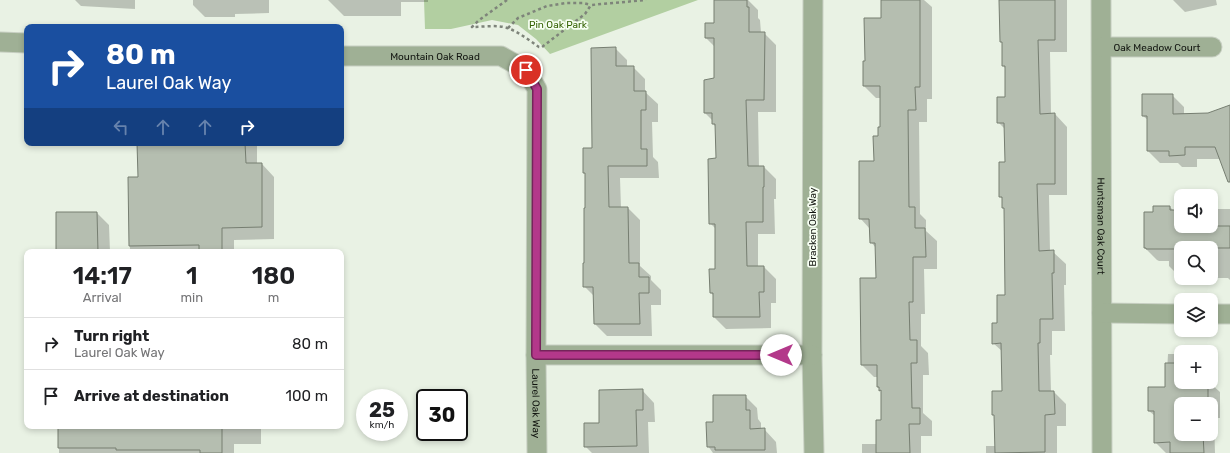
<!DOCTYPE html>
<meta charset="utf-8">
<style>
:root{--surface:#fff;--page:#f2f2f2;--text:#202124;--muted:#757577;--line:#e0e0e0}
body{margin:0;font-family:Rubik,sans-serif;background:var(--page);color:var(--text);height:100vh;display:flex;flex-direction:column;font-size:15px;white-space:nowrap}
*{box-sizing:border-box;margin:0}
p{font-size:13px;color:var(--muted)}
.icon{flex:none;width:22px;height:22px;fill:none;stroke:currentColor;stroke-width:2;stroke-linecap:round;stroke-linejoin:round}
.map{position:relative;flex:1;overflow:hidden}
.panel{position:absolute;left:24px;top:249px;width:320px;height:180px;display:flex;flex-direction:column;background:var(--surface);border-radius:8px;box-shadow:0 2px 6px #0003}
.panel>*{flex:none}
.hud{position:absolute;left:24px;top:24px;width:320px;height:122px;border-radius:8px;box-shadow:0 2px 6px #0003;background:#1a4fa0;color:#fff;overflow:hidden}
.controls{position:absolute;left:1174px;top:189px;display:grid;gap:8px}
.controls a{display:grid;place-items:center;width:44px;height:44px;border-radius:8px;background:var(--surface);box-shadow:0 2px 6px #0003;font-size:20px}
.speed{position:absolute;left:356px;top:389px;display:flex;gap:8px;font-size:20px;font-weight:700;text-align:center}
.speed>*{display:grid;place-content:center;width:52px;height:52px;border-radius:50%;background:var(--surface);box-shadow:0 2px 6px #0003;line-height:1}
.speed small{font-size:10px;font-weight:400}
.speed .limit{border:2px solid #111;border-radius:6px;background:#fff;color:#111}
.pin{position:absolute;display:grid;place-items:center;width:34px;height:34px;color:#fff;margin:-17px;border:2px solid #fff;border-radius:50%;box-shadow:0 1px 4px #0007}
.me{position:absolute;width:44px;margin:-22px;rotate:270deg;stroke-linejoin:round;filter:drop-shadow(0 0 3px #0008)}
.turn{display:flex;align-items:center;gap:14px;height:84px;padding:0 16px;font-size:18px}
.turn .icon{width:52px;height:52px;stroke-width:2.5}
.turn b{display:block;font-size:28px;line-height:34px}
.lanes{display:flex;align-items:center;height:38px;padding:0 16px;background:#0003;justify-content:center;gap:20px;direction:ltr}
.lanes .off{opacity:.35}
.eta{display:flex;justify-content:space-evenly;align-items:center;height:68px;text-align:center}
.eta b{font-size:24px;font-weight:600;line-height:28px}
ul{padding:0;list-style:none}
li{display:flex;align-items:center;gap:12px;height:52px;padding:0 16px;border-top:1px solid var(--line)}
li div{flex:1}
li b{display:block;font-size:15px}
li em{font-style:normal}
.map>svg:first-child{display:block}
.green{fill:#b2cfa1}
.shadow{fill:#0003;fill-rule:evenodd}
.building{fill:#b5beb0;stroke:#767e71}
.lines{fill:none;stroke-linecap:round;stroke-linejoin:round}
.minor-casing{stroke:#c7cfc2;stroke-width:21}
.path{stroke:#7e847a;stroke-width:2.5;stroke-dasharray:3 3;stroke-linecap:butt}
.minor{stroke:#9fb095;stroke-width:19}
.route-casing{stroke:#74245a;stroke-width:10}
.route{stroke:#b3388a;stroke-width:7}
.labels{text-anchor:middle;stroke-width:3.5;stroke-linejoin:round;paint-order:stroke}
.park-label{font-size:10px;fill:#366406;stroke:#f7fff3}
.street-label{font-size:10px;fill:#121510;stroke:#f7fff3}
</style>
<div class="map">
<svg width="1230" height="453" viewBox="0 0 1230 453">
<rect width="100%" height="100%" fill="#e9f2e4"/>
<path class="green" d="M424,0H698L550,54L536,39L518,25L492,20L451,29H425Z"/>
<path class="shadow" d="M75,0H135V9L81,6Z
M193,0H269V13L235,14V17H205L193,5Z
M328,0H428V2H401V16H344Z
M715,0H748L758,10V18L760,20L761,33H764L776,45V112H758L759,167H764L776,179V199H774L775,234H758V267H764L776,279V303H771V328L726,329L714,317V296L711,293L716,270V229L710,223L717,159L716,127L713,124V121L705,113L715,79V47L706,38L715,24Z
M882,0H924L932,7V99H927V122H919L920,214L926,220V231L937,241V269H924L925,314H921V346L928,353L929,375H923V413L932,421V436H921V453H862V444H877L882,421V392L878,387V377H874L862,365L877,279L876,248L871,242L870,229L860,218L875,162L881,128V98H876L864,86L866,62L882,19Z
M1000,0H1067V52H1050L1051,114H1055L1067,127V195H1049L1050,252H1053L1066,264V285H1064L1065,331H1052V355H1050L1051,392H1054L1066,404V426H1057V453H986V446H996L993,392H1003V352L993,343L1006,296L1005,210L1003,208V199L1000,197L1006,163L1005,129L998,122L1006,98V69L1003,66V44L1001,42Z
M1173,0H1216L1217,5L1185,12Z
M615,48L627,60V67H633L645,79V92L658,104V122H652L653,157L658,162L659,178H620L621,208H628L640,220V266L651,276V280L661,290V305H651L652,336H607L595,324L594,296L584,286L586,209V175L584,173L593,149Z
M1172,95L1184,107V115L1208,114L1230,106V170L1220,159H1197V167H1182L1178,163H1160L1148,151V120L1143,116Z
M138,143H257V164H262L274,177V239L234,240V252H130L129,178H139Z
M1170,207L1174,211H1181V226H1211V212H1218V209H1230V280L1228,278H1181L1169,266V261H1159L1157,260L1145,248L1154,213ZM1181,248H1211V278H1181Z
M97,213L109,225L110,252H57Z
M1168,354H1181V382H1211V380V384L1220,392V418H1214L1215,453H1166L1155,442V416L1149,411L1166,388ZM1181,404H1211V434H1181Z
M642,390L654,403L655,422H648L649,453H592L585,446L600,424Z
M745,396L757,408L758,419L761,423V430L764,429L776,442L777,453H713L708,446L714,423Z
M59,426H261V444H234V453H59Z"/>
<path class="building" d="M714,0H747V7H749V32H765L764,100H746L748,166H764V187H763V222H746L747,266H764V292H759L760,317H713V293H710L709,269H715V224H709L708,159L716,158L715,124H712V113H704V80L714,78V38H705V23H714Z
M881,0H920V87H915L916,110H908L909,207H915V228H925L926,257H913V302H909L910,340H917V363H911L912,408H920V424H909L910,453H876V420H881V390L879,391V387H877V365H861L860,278H876L875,243H870L869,219H859V161H874L873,136H878V127H880V86H863V61H865L864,18H881Z
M999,0H1055V40H1038L1040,114L1055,113V184H1037L1039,251L1054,250V273H1052L1053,319H1040V343H1038L1039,391H1054L1055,414L1045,415V452L995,453L994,415H992V391H1002L1001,343L992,344V323H997V295H1005L1004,208H1002V197H999V162H1005L1004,123H997V97H1005V66H1002V42H1000Z
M616,47V66H634V91H646V110H641V149H647V166H608L609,207H628L629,263H639V277H649V293H639L640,324H594L593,287H583V263H584V208H585V173H583V148H592L591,48Z
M1142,94H1173V114L1208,113L1230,105V182H1228L1215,147H1185V155L1169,156V151H1147V116H1142Z
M137,143H245L246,163H262V227L222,228V252H199V245L129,246L128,177H138Z
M1153,206H1170V210H1181V226H1230V248H1181V249H1146V248H1144V212H1153Z
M56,212H97L98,252H56Z
M1165,363H1181V382H1208V404H1181V434H1203L1204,453H1170V442L1154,443V411H1148V387H1165Z
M643,389V410H636L637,446L584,447V423H599V390Z
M713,395H746V410H750V429L765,428V450H715V447H707L706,422H713Z
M58,426H222V453H200V450H116V448H58Z"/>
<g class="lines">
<g class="minor-casing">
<g id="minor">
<path d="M813,0L812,355L814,453"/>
<path id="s1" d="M1101,0L1102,453"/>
<path d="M0,42L27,43"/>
<path id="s2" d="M1102,47H1212"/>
<path id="s3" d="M341,56H501L526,70L537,89L536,355L537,453"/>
<path d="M1102,313L1181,314"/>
<path d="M1211,314H1230"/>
<path d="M536,355H812"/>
</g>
</g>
<path class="path" d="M507,0L478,21L472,27C484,27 499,24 510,29C520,33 530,41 539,47H542L585,14L591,5L646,0
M508,28L518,18L547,6L566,3H583L591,5"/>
<use href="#minor" class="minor"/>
</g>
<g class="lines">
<g class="route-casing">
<path id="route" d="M526,70L537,89L536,355H781"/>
</g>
<use href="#route" class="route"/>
</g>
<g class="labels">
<g class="park-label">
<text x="558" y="28">Pin Oak Park</text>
</g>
<g class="street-label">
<text dy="4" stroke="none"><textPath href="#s2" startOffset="55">Oak Meadow Court</textPath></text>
<text dy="4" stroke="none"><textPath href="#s3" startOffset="94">Mountain Oak Road</textPath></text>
<text dy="4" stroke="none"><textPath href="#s1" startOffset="226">Huntsman Oak Court</textPath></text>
<text transform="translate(812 227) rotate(-90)" y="4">Bracken Oak Way</text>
<text dy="4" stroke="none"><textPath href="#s3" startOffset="525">Laurel Oak Way</textPath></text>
</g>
</g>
</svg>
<div class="controls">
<a><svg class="icon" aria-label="sound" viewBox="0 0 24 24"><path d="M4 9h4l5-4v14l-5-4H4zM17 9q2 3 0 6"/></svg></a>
<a><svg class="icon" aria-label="search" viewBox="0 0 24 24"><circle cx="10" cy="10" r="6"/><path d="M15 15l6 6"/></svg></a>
<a><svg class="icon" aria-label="layers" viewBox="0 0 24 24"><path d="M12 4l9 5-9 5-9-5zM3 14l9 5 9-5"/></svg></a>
<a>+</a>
<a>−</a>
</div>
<div class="speed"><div>25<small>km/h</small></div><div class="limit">30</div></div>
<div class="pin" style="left:526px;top:70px;background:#d93025"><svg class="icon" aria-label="arrive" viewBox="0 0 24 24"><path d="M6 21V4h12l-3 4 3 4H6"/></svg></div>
<svg class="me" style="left:781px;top:355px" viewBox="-20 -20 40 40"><circle r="19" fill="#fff"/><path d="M0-13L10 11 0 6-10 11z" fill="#b3388a"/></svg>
<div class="hud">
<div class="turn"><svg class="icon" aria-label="right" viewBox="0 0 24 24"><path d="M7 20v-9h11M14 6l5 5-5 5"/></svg><div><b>80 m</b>Laurel Oak Way</div></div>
<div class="lanes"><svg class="icon off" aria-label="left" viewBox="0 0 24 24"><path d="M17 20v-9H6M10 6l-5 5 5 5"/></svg><svg class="icon off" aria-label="ahead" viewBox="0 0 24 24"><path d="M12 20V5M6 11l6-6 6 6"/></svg><svg class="icon off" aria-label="ahead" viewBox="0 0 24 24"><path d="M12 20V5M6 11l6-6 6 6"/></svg><svg class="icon" aria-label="right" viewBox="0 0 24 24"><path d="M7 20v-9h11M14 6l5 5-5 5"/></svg></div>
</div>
<section class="panel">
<div class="eta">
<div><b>14:17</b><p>Arrival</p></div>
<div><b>1</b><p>min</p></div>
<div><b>180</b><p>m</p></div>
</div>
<ul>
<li><svg class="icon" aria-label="right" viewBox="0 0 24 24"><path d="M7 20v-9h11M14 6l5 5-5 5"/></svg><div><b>Turn right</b><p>Laurel Oak Way</p></div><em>80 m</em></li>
<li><svg class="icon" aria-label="arrive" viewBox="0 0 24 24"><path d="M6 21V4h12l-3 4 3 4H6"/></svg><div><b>Arrive at destination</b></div><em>100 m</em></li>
</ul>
</section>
</div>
